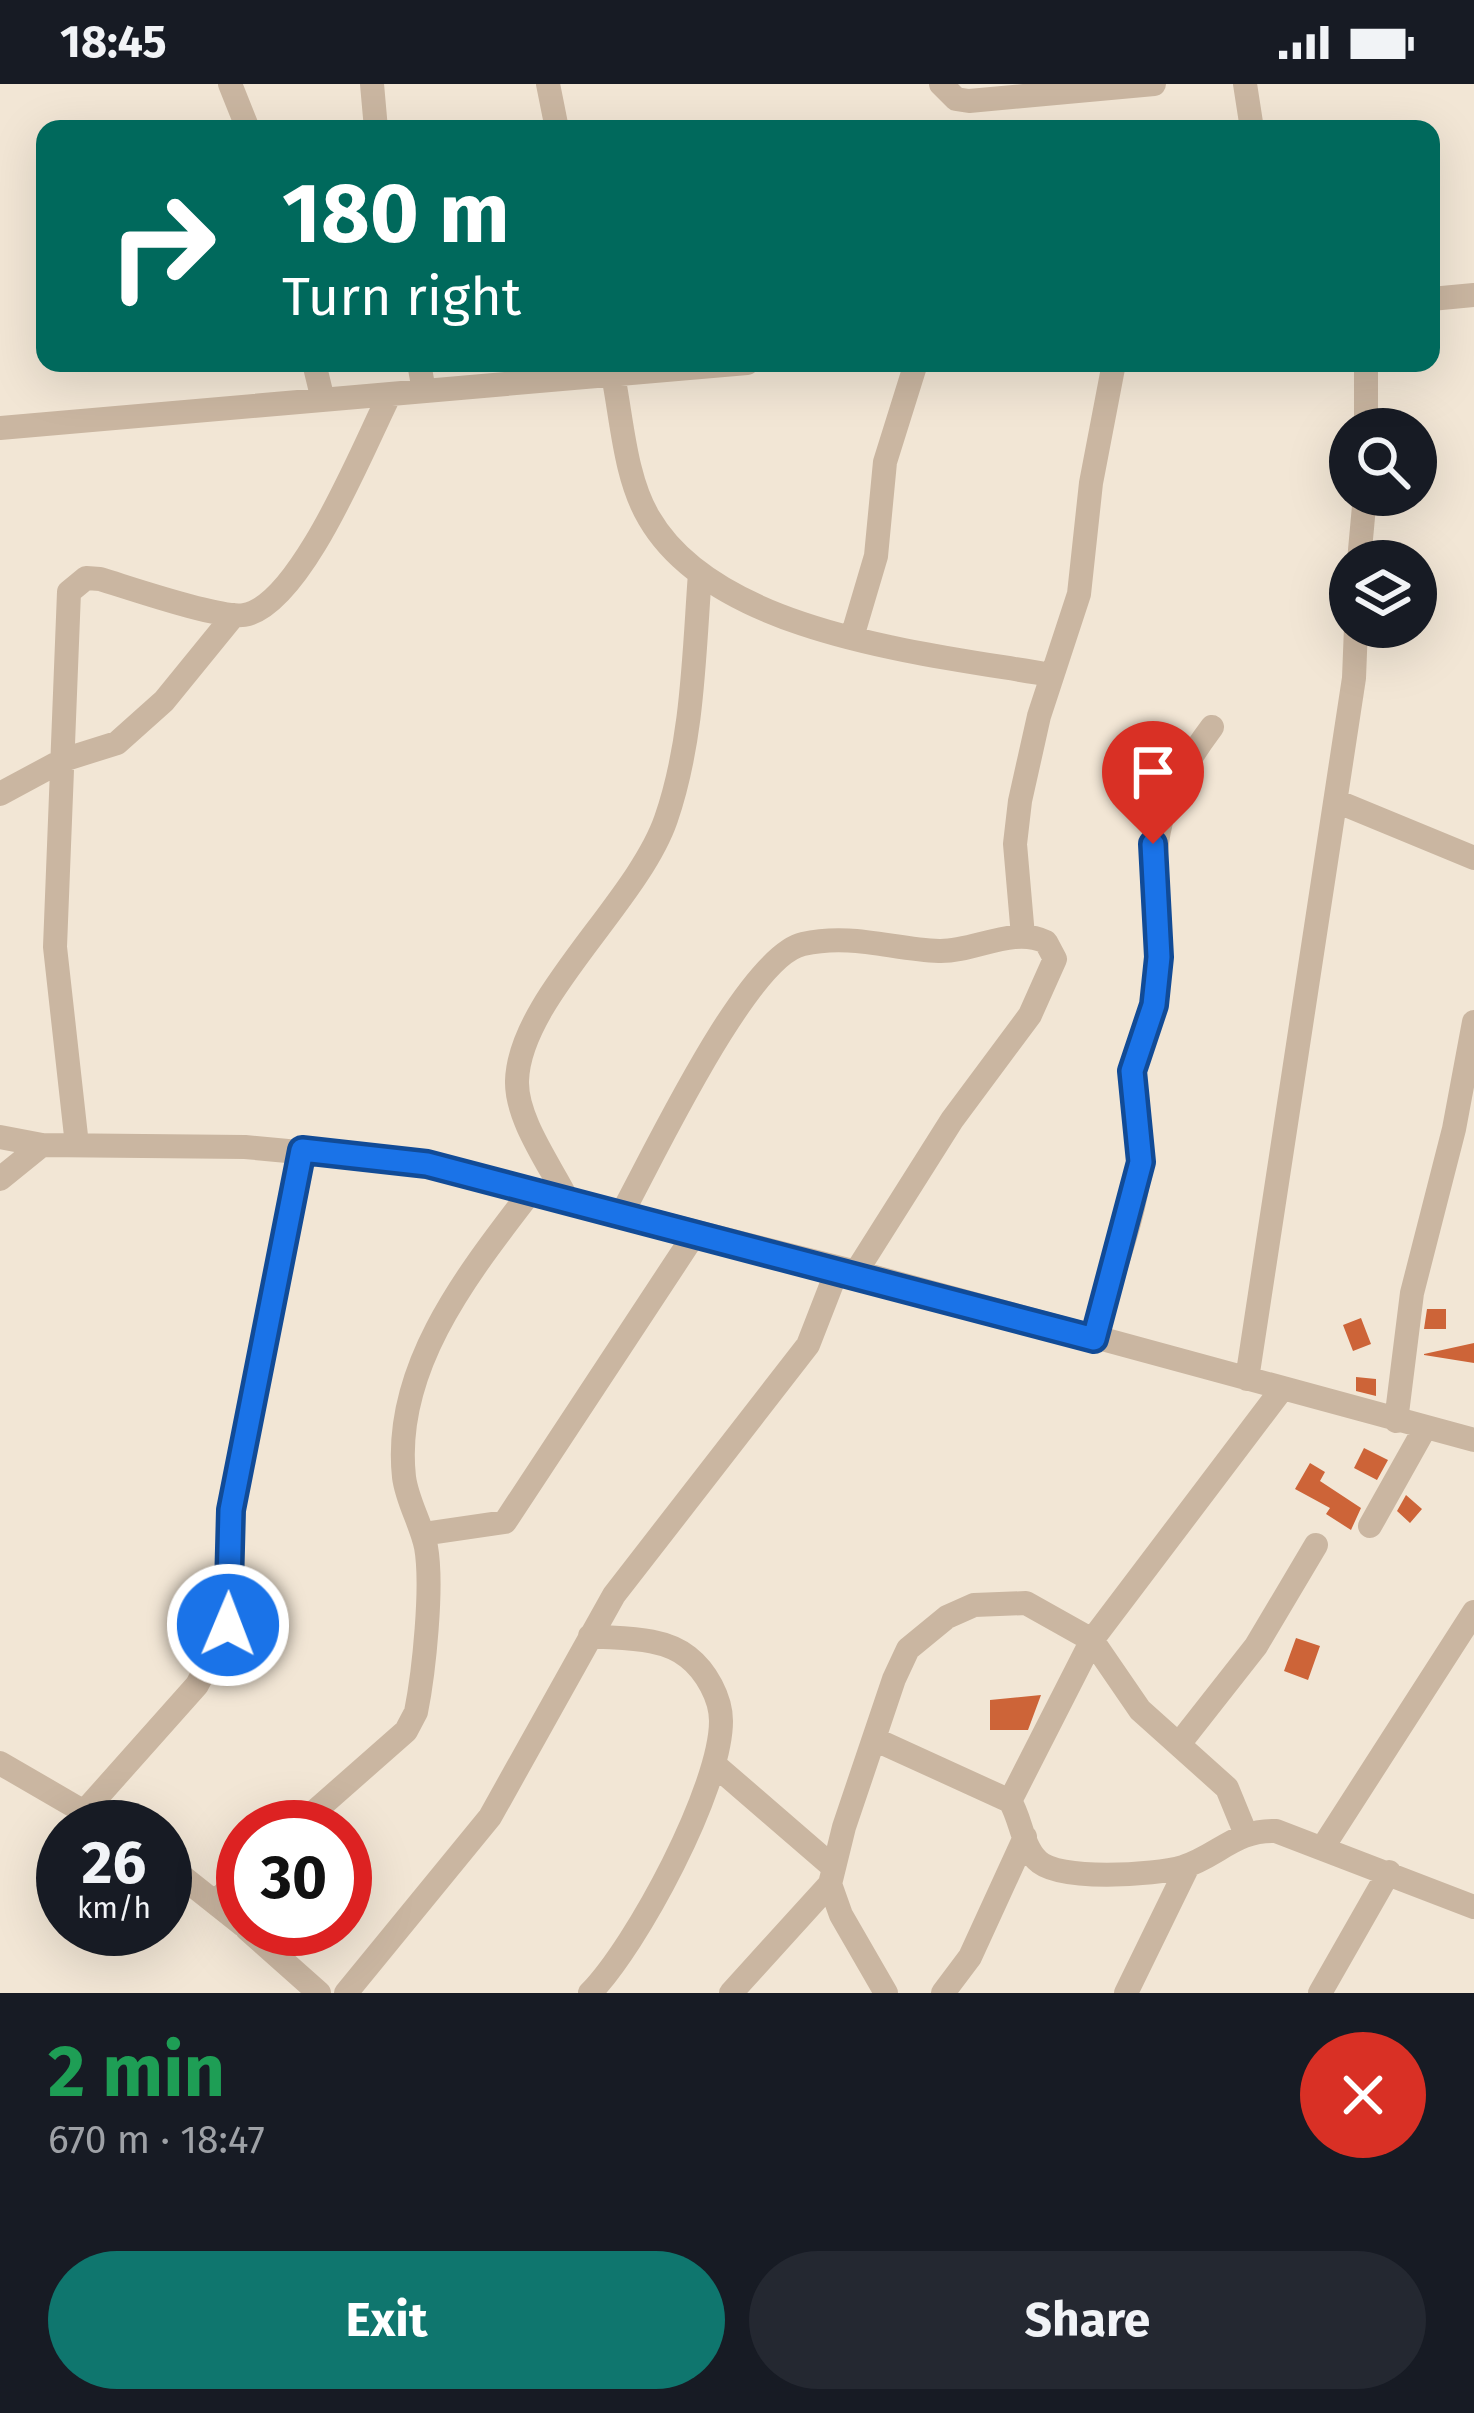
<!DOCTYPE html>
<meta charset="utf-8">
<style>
:root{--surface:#171b24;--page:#242831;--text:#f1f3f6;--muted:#9ea1a6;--accent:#0f766e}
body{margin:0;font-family:"Fira Sans",sans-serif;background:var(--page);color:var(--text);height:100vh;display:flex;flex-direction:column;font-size:45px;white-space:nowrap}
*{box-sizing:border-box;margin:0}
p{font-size:39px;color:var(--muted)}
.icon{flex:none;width:66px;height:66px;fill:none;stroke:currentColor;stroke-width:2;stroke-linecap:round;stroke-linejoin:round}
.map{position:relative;height:1909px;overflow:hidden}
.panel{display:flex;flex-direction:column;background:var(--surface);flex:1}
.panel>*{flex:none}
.hud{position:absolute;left:36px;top:36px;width:1404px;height:252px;border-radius:24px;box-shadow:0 12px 48px #0002;background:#00695c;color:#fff;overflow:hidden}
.controls{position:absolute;left:1329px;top:324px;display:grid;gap:24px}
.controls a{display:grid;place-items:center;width:108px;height:108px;border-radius:50%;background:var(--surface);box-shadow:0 12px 48px #0002;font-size:60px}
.speed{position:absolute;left:36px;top:1716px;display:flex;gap:24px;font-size:60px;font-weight:700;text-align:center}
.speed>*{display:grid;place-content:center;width:156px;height:156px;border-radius:50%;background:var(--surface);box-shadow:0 12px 48px #0002;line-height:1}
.speed small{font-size:30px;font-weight:400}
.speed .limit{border:18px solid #d22;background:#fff;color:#111}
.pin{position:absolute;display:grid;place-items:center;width:102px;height:102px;color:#fff;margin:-123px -51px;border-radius:50% 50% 50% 0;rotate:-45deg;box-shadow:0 0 12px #0007}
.pin .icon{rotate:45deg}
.me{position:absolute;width:132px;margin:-66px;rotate:1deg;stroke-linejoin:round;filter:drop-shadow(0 0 9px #0008)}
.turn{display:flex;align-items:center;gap:42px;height:252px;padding:0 48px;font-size:54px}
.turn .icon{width:156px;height:156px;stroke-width:2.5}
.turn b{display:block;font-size:84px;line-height:102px}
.round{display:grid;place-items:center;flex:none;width:126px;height:126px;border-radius:63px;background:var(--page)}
.summary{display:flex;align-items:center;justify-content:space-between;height:204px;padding:0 48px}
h1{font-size:72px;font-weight:700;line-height:90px;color:#1e9e55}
.action{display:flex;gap:24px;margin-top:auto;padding:24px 48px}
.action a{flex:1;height:138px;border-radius:72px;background:var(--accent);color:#fff;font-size:48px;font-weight:700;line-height:138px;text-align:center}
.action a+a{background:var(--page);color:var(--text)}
.status{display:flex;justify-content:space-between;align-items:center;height:84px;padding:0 60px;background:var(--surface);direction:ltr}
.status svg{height:33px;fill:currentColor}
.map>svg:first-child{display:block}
.building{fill:#cd6438}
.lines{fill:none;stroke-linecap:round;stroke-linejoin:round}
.minor{stroke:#cab6a1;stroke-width:24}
.route-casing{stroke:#114b97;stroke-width:30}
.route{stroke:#1a73e8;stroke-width:21}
</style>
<div class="status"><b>18:45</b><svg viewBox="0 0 49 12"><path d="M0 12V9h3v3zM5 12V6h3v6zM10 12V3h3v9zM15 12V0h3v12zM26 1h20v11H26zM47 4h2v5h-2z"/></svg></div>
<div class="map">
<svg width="1474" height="1909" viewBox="0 0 1474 1909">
<rect width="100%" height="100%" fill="#f2e6d5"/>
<path class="building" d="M1427,1225H1446V1245H1424Z
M1361,1234L1371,1260L1353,1267L1343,1241Z
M1474,1259V1279L1424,1271V1270Z
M1356,1293L1376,1295V1312L1356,1307Z
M1364,1364L1388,1376L1377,1396L1354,1384Z
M1310,1379L1325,1388L1320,1397L1361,1424L1351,1446L1326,1430L1330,1424L1295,1405Z
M1406,1411L1422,1425L1410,1439L1397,1427Z
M1296,1554L1320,1562L1308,1596L1284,1587Z
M1041,1611L1028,1646H990V1616Z"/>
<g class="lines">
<path class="minor" d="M230,0L248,45
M372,0L376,45
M548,0L557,45
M941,0L956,15L969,17L1154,0
M1245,0L1252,45
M1431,215L1474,211
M314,279L323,316
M419,279L424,307
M613,291C622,336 625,394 649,434C717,551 931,570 1051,591
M0,344L747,279
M1366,345V279
M1359,477L1365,411
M852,553L876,472L885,378L916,279
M0,710L63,676L117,659L164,617L234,531
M1336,717L1474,774
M1023,852L1015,760L1020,717L1039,632L1079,510L1091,399L1114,279
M0,1053L42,1061L245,1063L427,1080L856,1188L1474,1356
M77,1061L55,863L69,508L86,494L100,495C130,504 219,535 244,531C301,522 365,359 390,310
M0,1095L42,1061
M567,1115C550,1081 516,1035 517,997C519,915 637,819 666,735C693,657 694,570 700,489
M622,1129C653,1073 747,872 803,860C851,849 892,865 939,867C974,868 1013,842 1046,858L1055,875L1030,931L952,1036L856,1188
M1094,1255C1108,1199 1133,1143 1140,1085C1143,1055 1133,1023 1132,993C1132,965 1151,940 1155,913C1170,787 1123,762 1212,643
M1247,1295L1354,594L1356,543
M1396,1337L1412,1209L1454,1045L1474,938
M1370,1442L1425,1344
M423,1450L505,1438L696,1148
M874,1655L1010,1717C1021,1735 1022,1761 1037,1776C1057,1798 1155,1791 1183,1783C1218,1772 1236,1745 1276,1747L1474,1823
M1179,1660L1256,1562L1316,1461
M0,1679L110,1743
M715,1681L833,1783
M1010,1717L1092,1556L1282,1305
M84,1728L197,1601L228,1542L231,1426L302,1066
M297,1743L406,1647L416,1628C424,1588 433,1502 426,1463C421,1439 407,1417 404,1393C392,1283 470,1187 532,1106
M1323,1763L1474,1528
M165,1779L243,1841
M216,1817L243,1792
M247,1845L319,1909
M346,1909L490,1733L614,1511L808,1261L838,1184
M590,1909C637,1861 721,1704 721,1637C721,1614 706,1587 688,1573C662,1552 621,1555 590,1552
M731,1909L830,1800
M886,1909L841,1831L830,1800L844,1743L894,1595L908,1565L947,1533L974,1521L1026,1519L1092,1556L1140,1626L1227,1704L1245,1748
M943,1909L970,1873L1025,1753
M1126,1909L1188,1782
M1320,1909L1389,1788"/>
</g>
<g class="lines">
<g class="route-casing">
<path id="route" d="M228,1541L231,1426L302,1066L427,1080L1094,1255L1141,1078L1132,987L1154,921L1159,873L1153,760"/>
</g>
<use href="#route" class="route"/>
</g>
</svg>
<div class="controls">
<a><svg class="icon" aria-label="search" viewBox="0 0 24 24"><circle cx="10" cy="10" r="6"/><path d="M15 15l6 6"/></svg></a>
<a><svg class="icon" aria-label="layers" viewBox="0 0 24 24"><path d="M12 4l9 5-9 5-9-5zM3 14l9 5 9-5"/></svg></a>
</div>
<div class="speed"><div>26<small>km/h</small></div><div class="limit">30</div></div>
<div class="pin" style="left:1153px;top:760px;background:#d93025"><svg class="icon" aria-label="arrive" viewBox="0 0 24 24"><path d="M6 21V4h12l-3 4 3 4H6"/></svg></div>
<svg class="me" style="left:228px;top:1541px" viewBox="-20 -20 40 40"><circle r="17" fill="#1a73e8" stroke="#fff" stroke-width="3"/><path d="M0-11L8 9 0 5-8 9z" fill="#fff"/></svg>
<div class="hud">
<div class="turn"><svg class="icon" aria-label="right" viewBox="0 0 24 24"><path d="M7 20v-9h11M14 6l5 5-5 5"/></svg><div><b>180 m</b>Turn right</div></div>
</div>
</div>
<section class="panel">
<div class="summary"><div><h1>2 min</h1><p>670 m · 18:47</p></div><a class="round" style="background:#d93025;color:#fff"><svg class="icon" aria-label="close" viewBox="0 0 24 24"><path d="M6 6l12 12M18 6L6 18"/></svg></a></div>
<div class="action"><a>Exit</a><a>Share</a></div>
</section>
